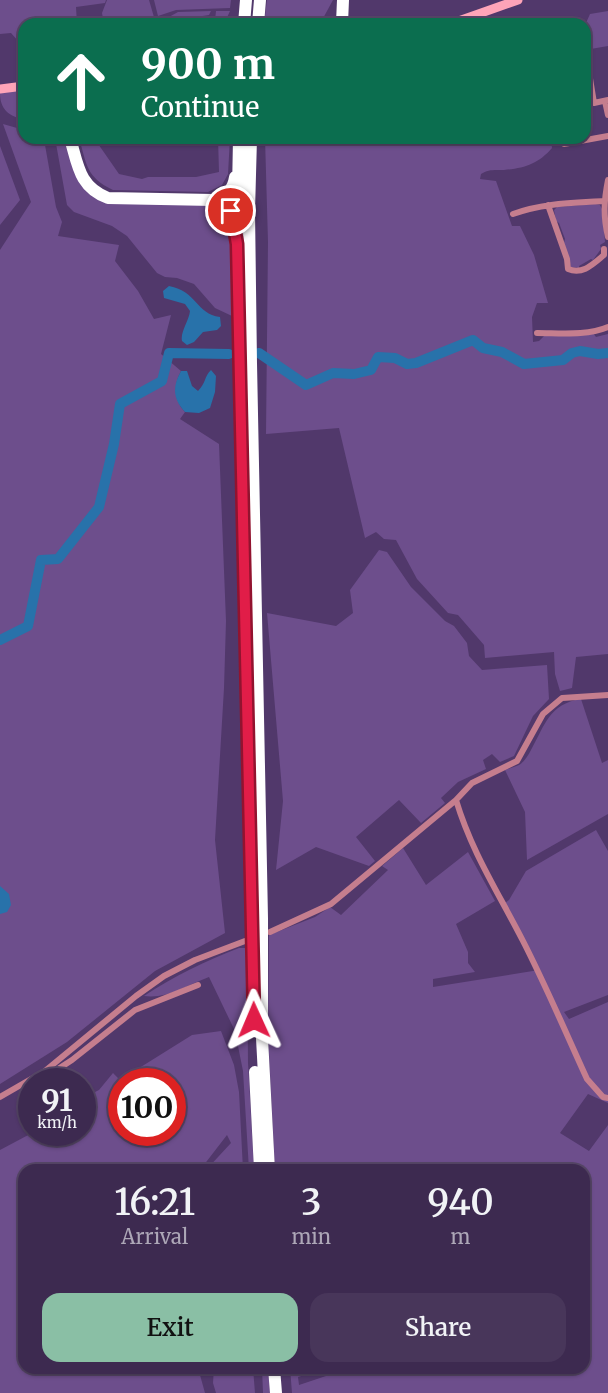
<!DOCTYPE html>
<style>
:root{--surface:#3d2a50;--page:#48365a;--text:#f1f3f6;--muted:#ada7b7;--line:#564667;--accent:#8abfa5}
body{margin:0;font-family:Merriweather,serif;background:var(--page);color:var(--text);height:100vh;display:flex;flex-direction:column;font-size:22px;white-space:nowrap}
*{box-sizing:border-box;margin:0}
p{font-size:20px;color:var(--muted)}
.icon{flex:none;width:33px;height:33px;fill:none;stroke:currentColor;stroke-width:2;stroke-linecap:round;stroke-linejoin:round}
.map{position:relative;flex:1;overflow:hidden}
.details{position:absolute;left:18px;top:1164px;width:572px;height:210px;display:flex;flex-direction:column;background:var(--surface);border-radius:18px;box-shadow:0 2px 4px #0004,0 0 0 2px var(--line)}
.details>*{flex:none}
.banner{position:absolute;left:18px;top:18px;width:573px;height:126px;border-radius:18px;box-shadow:0 2px 4px #0004,0 0 0 2px var(--line);background:#0b6e4f;color:#fff;overflow:hidden}
.speed{position:absolute;left:18px;top:1068px;display:flex;gap:12px;font-size:30px;font-weight:700;text-align:center}
.speed>*{display:grid;place-content:center;width:78px;height:78px;border-radius:50%;background:var(--surface);box-shadow:0 2px 4px #0004,0 0 0 2px var(--line);line-height:1}
.speed small{font-size:15px;font-weight:400}
.speed .limit{border:9px solid #d22;background:#fff;color:#111}
.pin{position:absolute;display:grid;place-items:center;width:51px;height:51px;color:#fff;margin:-26px;border:3px solid #fff;border-radius:50%;box-shadow:0 2px 6px #0007}
.me{position:absolute;width:66px;margin:-33px;rotate:359deg;stroke-linejoin:round;filter:drop-shadow(0 0 4px #0008)}
.turn{display:flex;align-items:center;gap:21px;height:126px;padding:0 24px;font-size:27px}
.turn .icon{width:78px;height:78px;stroke-width:2.5}
.turn b{display:block;font-size:42px;line-height:51px}
.eta{display:flex;justify-content:space-evenly;align-items:center;height:102px;text-align:center}
.eta b{font-size:36px;font-weight:600;line-height:42px}
.cta{display:flex;gap:12px;margin-top:auto;padding:12px 24px}
.cta a{flex:1;height:69px;border-radius:18px;background:var(--accent);color:#111;font-size:24px;font-weight:600;line-height:69px;text-align:center}
.cta a+a{background:var(--page);color:var(--text)}
.map>svg:first-child{display:block}
.green{fill:#6d4e8c;fill-rule:evenodd}
.water{fill:#2872aa}
.lines{fill:none;stroke-linecap:round;stroke-linejoin:round}
.river{stroke:#2872aa;stroke-width:10}
.street{stroke:#c57e8e;stroke-width:6}
.secondary{stroke:#fea4b8;stroke-width:9}
.highway{stroke:#fff;stroke-width:12}
.route-casing{stroke:#92132f;stroke-width:15}
.route{stroke:#e11d48;stroke-width:10}
</style>
<div class="map">
<svg width="608" height="1393" viewBox="0 0 608 1393">
<rect width="100%" height="100%" fill="#51386b"/>
<path class="green" d="M0,0H106L105,3L76,7L77,24H24V42H19L11,33L0,34Z
M107,0H149L156,24H104L102,13Z
M154,0H231L230,8L176,10L158,16Z
M267,0H333L321,22L318,24H264Z
M211,11L209,15L170,21L167,24L160,22L178,12Z
M216,11H230L224,24H187L215,20Z
M608,11V46L585,50V45L591,43L586,23L590,14Z
M24,90V119C9,117 0,109 0,93Z
M3,124L24,130V138H39L45,145L56,207L62,222L58,236L119,245L115,261L138,291L154,319L171,315L161,354L181,371C173,386 174,400 185,412L180,419L219,444L226,621L224,688L215,840L225,933L155,971L67,1042L0,1084V250L31,202Z
M55,138H68L90,195L213,203L224,209L230,219L232,316L215,308L194,284L177,278L165,277L157,273L127,236L112,226L74,212L67,205Z
M79,138H94L119,174L142,179L148,177H196L219,172L218,138H230L228,174L222,185L208,192L113,190C86,177 87,165 79,138Z
M265,138H551L552,148C538,164 525,168 504,170C495,170 488,169 481,174L480,179L496,181L512,226H520L534,255L548,303H537L532,317L533,342L539,341L544,336L593,333L596,337L608,334V654L576,657L572,688L560,691L555,674L554,652L485,658L484,645L458,615L448,613L417,579L396,540L384,539L376,532L365,538L339,428L266,434L268,242Z
M0,146L20,200L0,225Z
M595,204L600,205L602,209L605,242L600,245L601,249L593,260L591,259L579,266V268L571,267L564,243L565,239L559,223L556,221L554,210L557,207Z
M379,550L387,552L411,587L445,621L454,626L467,643L469,656L482,670L547,665L549,699L533,716L514,756L500,762L492,754L483,760L486,769L458,782L441,798L445,803L421,823L399,800L356,837L375,861L369,866L316,847L276,870L283,801L267,613L336,626L353,613L350,590Z
M581,699L602,763L608,760V814L527,860L525,812L505,770C510,768 515,767 519,765C524,762 528,756 531,750C545,725 549,704 581,699Z
M596,830L608,851V995L564,1012L569,1019L608,1002V1103L588,1094L560,1133L589,1151L608,1125V1393H292L290,1368H327L298,1377L299,1385L335,1373L377,1368H584V1170H275L268,1034L269,935L315,917L330,907L341,915L388,870L382,866L403,848L426,885L468,852L495,901L456,924L468,952V963L475,972L433,979V987L539,970L505,903L509,900L526,871Z
M239,948H247L248,1063L254,1170H249L243,1071L235,1031L209,977C187,985 168,999 144,996C174,976 205,961 239,948Z
M221,1031L234,1065L239,1092L243,1170H206L231,1143L227,1135L200,1170H24V1368H201L200,1375L205,1393H0V1150L32,1133L82,1132L83,1104L86,1102L87,1096L99,1090L113,1073L120,1080L192,1035ZM122,1082H172V1132H122Z
M214,1368H253L255,1393H216L213,1383Z
M262,1368H268L270,1393H263Z"/>
<path class="water" d="M169,286C197,291 196,314 220,317L221,326L217,330L203,332L194,342L187,345L182,341C180,332 189,321 190,311L185,304L164,298L163,291Z
M211,370L216,376L215,392L210,408L199,413L185,412C173,399 172,387 181,371H187L192,386L198,391C206,383 204,377 211,370Z
M0,886L9,894L11,905L7,912L0,914Z"/>
<g class="lines">
<path class="river" d="M259,353L306,385L333,373L354,374L371,370L378,357L395,358L407,364L416,363L473,340L483,348L502,352L524,364L563,360L572,353L580,351L598,354L608,353
M0,640L28,626L41,560L58,559L99,507L114,444L120,404L162,381L169,353L229,354"/>
<path class="street" d="M585,59L587,60L594,103L608,100
M605,101L608,115
M564,144L608,136
M608,180C604,200 603,216 608,237
M548,205L567,259L568,269C583,275 593,264 604,255V249
M513,214C543,203 573,203 604,201
M537,333C560,333 587,336 608,327
M456,800C472,853 498,892 523,941C546,986 566,1033 587,1079L603,1097L608,1098
M270,932L331,904L456,800L472,783L517,761L543,714L562,698L608,695
M38,1082L72,1060L135,1010L198,985
M0,1097L45,1071L136,996L164,976L195,960L245,941"/>
<path class="secondary" d="M328,24L338,21L344,24
M450,24L518,0
M0,89L24,86"/>
<path class="highway" d="M342,23L343,0
M244,24L246,0
M258,24L260,0
M70,138C78,165 79,187 108,198L213,200C226,195 233,191 235,177
M239,138L237,244L253,989
M251,138L249,211L251,363L262,918V1038L269,1170
M255,1072L260,1170
M274,1368L276,1393"/>
</g>
<g class="lines">
<g class="route-casing">
<path id="route" d="M231,211L237,244L254,1020"/>
</g>
<use href="#route" class="route"/>
</g>
</svg>
<div class="speed"><div>91<small>km/h</small></div><div class="limit">100</div></div>
<div class="pin" style="left:231px;top:211px;background:#d93025"><svg class="icon" aria-label="arrive" viewBox="0 0 24 24"><path d="M6 21V4h12l-3 4 3 4H6"/></svg></div>
<svg class="me" style="left:254px;top:1020px" viewBox="-20 -20 40 40"><path d="M0-17L14 15 0 8-14 15z" fill="#e11d48" stroke="#fff" stroke-width="4"/></svg>
<div class="banner">
<div class="turn"><svg class="icon" aria-label="ahead" viewBox="0 0 24 24"><path d="M12 20V5M6 11l6-6 6 6"/></svg><div><b>900 m</b>Continue</div></div>
</div>
<section class="details">
<div class="eta">
<div><b>16:21</b><p>Arrival</p></div>
<div><b>3</b><p>min</p></div>
<div><b>940</b><p>m</p></div>
</div>
<div class="cta"><a>Exit</a><a>Share</a></div>
</section>
</div>
